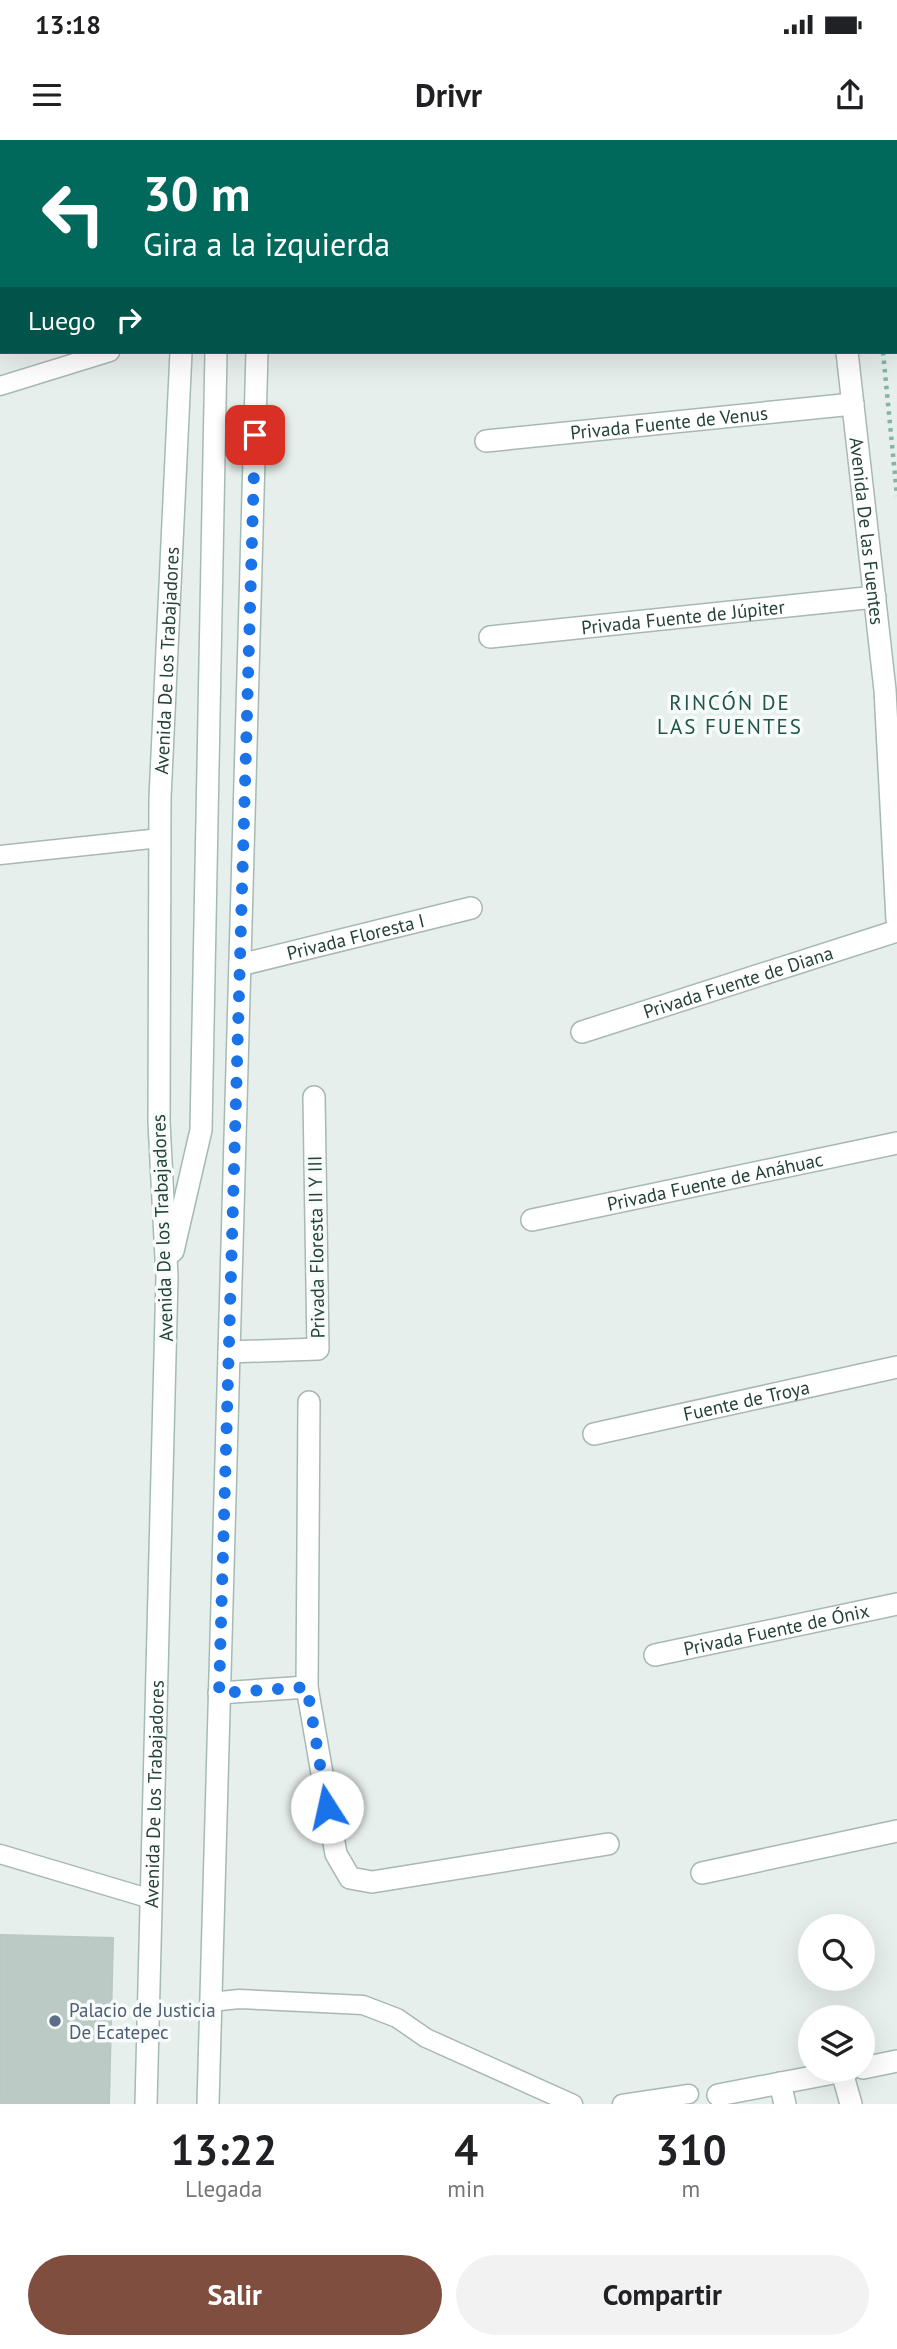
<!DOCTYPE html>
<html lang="es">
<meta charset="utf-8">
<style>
:root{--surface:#fff;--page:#f2f2f2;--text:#202124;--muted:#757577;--accent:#7f4e3f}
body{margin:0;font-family:"PT Sans",sans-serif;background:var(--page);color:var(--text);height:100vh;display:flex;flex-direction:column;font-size:26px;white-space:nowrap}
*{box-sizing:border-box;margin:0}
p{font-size:23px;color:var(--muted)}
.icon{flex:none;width:38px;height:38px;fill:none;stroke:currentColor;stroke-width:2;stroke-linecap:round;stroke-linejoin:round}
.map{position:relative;height:1964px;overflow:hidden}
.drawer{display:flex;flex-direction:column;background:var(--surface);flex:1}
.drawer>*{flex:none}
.guide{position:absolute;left:0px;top:0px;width:898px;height:214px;box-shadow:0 7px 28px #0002;background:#00695c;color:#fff;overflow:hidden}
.controls{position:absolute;left:798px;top:1774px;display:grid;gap:14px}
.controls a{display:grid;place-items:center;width:77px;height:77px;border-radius:50%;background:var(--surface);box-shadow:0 7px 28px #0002;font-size:35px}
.pin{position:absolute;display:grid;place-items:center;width:60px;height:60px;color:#fff;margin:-30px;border-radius:14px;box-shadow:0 4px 10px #0006}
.me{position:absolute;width:77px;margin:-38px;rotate:350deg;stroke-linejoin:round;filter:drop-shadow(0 0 5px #0008)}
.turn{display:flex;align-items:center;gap:24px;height:147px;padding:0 28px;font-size:32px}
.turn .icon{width:91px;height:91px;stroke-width:2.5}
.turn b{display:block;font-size:49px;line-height:60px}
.then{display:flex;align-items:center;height:66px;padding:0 28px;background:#0003;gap:14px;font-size:26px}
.eta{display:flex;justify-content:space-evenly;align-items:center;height:119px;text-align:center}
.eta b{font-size:42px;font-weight:700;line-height:49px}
.cta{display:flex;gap:14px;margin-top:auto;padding:14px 28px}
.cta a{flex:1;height:80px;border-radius:42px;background:var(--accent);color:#fff;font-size:28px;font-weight:700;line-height:80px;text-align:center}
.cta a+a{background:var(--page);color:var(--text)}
.status{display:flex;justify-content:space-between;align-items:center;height:49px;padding:0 35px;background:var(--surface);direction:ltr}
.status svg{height:19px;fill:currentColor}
header{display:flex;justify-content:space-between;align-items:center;height:91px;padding:0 28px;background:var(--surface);font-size:32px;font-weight:700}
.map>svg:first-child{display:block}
.building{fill:#bbcac4;stroke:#b8c9c2;stroke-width:2}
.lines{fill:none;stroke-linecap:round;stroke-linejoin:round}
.service-casing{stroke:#a8b8b2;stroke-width:21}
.minor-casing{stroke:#a8b8b2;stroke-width:24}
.tertiary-casing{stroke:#a8b8b2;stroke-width:24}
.secondary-casing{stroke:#a4bbb3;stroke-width:24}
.path{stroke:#86b3a5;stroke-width:4.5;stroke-dasharray:3.5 5;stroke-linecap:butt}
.service{stroke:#fff;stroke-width:18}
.minor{stroke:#fff;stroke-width:21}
.tertiary{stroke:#fff;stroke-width:21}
.secondary{stroke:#fff;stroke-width:21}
.route{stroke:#1a73e8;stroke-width:12;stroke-dasharray:0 21.6}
.service-dot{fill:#5c6f8a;stroke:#f7fbf9;stroke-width:2.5}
.labels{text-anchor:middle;stroke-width:7;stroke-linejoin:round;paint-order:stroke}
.street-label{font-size:19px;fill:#24423a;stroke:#f7fbf9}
.service-label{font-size:19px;fill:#4e5e75;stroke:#f7fbf9;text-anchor:start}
.neighbourhood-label{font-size:21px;letter-spacing:2px;fill:#1f5548;stroke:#f7fbf9}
</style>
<div class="status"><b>13:18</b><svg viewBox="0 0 49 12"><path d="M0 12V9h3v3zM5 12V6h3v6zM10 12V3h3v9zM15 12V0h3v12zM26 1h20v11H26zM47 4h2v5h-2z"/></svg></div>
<header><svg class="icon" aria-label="menu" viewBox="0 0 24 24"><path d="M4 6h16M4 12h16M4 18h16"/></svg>Drivr<svg class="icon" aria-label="share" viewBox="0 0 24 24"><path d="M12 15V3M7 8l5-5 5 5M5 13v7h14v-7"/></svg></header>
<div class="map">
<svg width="897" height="1964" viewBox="0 0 897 1964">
<rect width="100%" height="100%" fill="#e6efeb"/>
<path class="building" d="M0,1795L113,1798L109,1964H0Z"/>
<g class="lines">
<g class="service-casing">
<path id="service" d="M0,246L110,212
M0,715L160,698
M0,1714L151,1759
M211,1862L239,1859L363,1865L397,1878L426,1898L573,1964
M622,1964L689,1954"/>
</g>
<g class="minor-casing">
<g id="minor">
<path d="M823,0V2"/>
<path id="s1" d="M847,212L885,550L897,780"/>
<path id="s2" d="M486,301L853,264"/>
<path id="s3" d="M490,497L875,457"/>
<path id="s4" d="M240,825L471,768"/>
<path id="s5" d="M582,892L897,791"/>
<path id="s6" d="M532,1080L897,1003"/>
<path d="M229,1212L318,1209L314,957"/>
<path d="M309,1262L307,1547L336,1714L350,1738L372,1742L608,1704"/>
<path id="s7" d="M594,1294L897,1227"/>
<path id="s8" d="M655,1515L897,1464"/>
<path d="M219,1553L307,1547"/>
<path d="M702,1733L897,1691"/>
<path d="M842,1932L851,1964"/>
<path d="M780,1943L785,1964"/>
</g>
</g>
<g class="tertiary-casing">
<path id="tertiary" d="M863,1928L897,1921
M718,1955L849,1930"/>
</g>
<g class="secondary-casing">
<g id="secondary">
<path d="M247,0V2"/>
<path d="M191,2V0"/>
<path d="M222,2V0"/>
<path d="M263,2V0"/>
<path d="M173,1111L201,990L216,212"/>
<path id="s9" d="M146,1964L167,1137L159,982L160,658L181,212"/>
<path d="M208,1964L257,212"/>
</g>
</g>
<path class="path" d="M861,0L862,2
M883,212L897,356"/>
<use href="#service" class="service"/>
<use href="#minor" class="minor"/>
<use href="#tertiary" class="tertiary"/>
<use href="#secondary" class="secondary"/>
</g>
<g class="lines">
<path class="route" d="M255,295L219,1553L307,1547L327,1667"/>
</g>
<circle class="service-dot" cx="55" cy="1881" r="7"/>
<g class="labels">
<g class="street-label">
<text dy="7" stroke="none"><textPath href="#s2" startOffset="184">Privada Fuente de Venus</textPath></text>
<text dy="7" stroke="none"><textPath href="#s1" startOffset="180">Avenida De las Fuentes</textPath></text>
<text dy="7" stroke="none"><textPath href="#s3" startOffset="194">Privada Fuente de Júpiter</textPath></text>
<text dy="7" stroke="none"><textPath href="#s9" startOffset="1444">Avenida De los Trabajadores</textPath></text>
<text dy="7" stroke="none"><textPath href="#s4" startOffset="119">Privada Floresta I</textPath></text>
<text dy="7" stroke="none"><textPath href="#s5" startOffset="164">Privada Fuente de Diana</textPath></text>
<text dy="7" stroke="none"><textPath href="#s6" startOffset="187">Privada Fuente de Anáhuac</textPath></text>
<text transform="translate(162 1088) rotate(-92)" y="7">Avenida De los Trabajadores</text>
<text transform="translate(316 1107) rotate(-91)" y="7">Privada Floresta II Y III</text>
<text dy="7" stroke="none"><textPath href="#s7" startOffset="156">Fuente de Troya</textPath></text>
<text dy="7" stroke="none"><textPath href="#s8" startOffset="124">Privada Fuente de Ónix</textPath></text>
<text dy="7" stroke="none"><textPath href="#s9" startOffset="310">Avenida De los Trabajadores</textPath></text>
</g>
<g class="service-label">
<text x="69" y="1877">Palacio de Justicia<tspan x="69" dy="22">De Ecatepec</tspan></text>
</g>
<g class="neighbourhood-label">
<text x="730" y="570">RINCÓN DE<tspan x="730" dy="24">LAS FUENTES</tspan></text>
</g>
</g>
</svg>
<div class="controls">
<a><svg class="icon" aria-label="search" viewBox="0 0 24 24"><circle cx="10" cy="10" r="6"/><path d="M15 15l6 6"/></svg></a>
<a><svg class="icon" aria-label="layers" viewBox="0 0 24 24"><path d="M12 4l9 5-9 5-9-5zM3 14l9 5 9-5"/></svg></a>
</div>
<div class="pin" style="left:255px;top:295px;background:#d93025"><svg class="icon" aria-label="arrive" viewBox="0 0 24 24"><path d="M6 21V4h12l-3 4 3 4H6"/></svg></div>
<svg class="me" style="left:327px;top:1667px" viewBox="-20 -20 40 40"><circle r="19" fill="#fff"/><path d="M0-13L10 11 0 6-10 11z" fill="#1a73e8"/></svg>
<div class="guide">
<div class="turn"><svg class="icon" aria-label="left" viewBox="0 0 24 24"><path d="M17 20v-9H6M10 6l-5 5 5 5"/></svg><div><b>30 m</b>Gira a la izquierda</div></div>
<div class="then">Luego<svg class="icon" aria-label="right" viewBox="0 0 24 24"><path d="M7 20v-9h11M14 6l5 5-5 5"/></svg></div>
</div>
</div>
<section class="drawer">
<div class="eta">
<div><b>13:22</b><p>Llegada</p></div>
<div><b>4</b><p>min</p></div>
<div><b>310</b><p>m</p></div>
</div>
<div class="cta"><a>Salir</a><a>Compartir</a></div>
</section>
